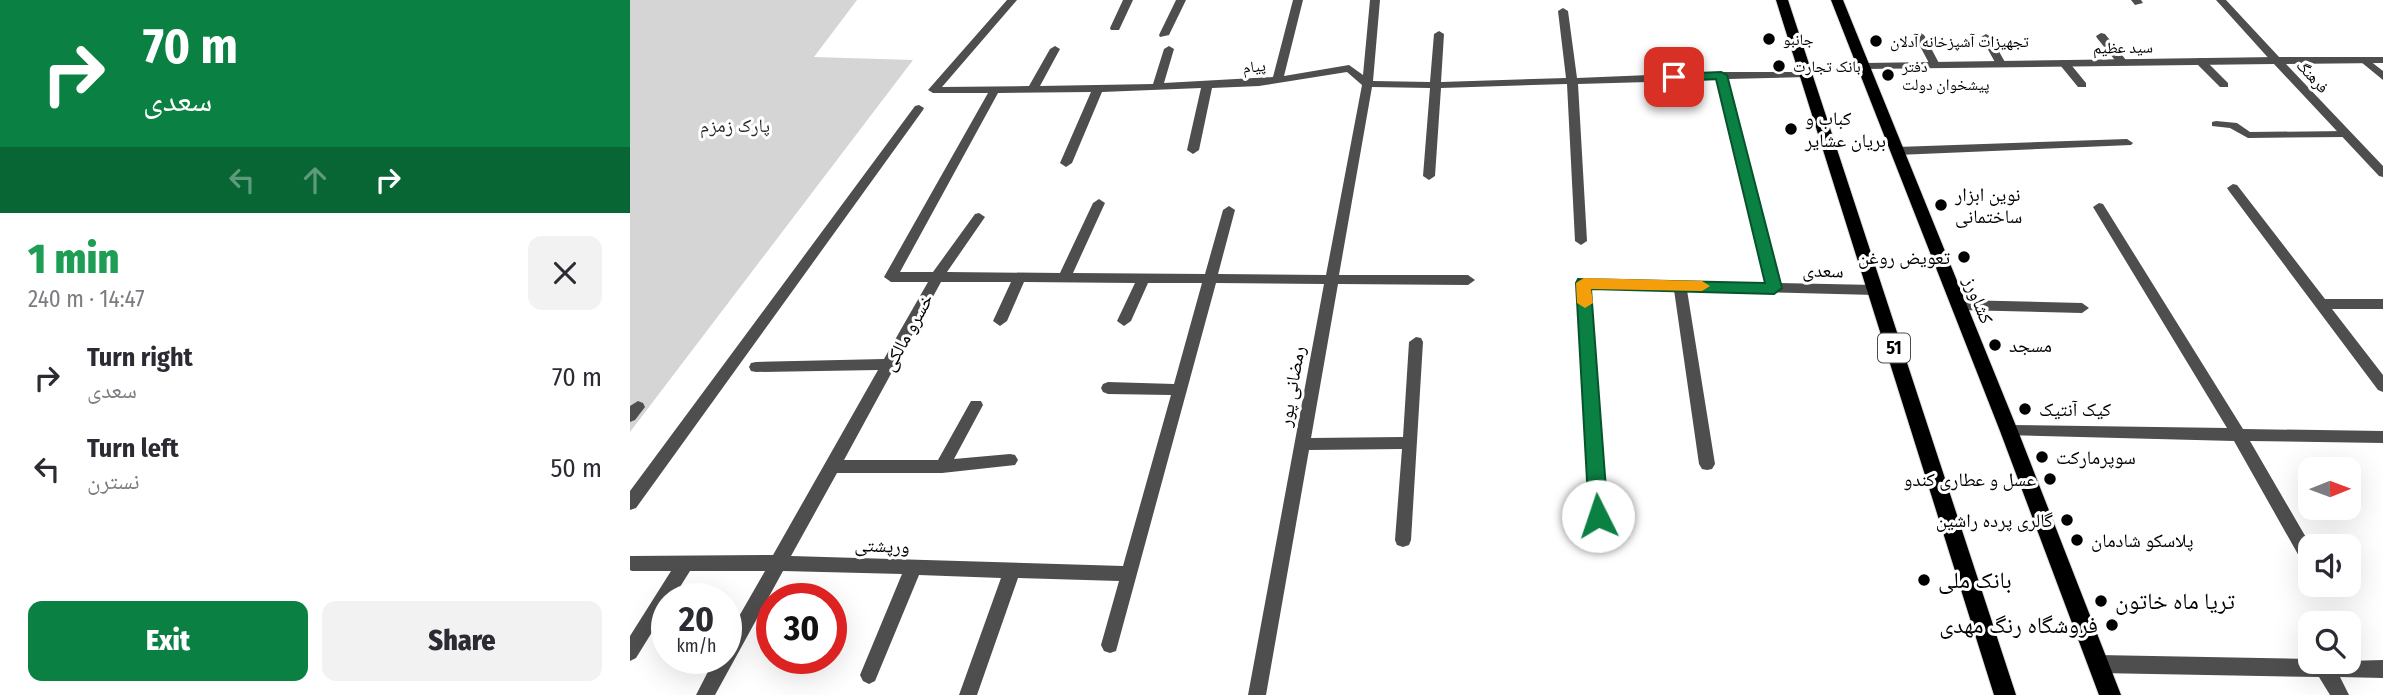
<!DOCTYPE html>
<meta charset="utf-8">
<style>
:root{--surface:#fff;--page:#f2f2f3;--text:#2b2b33;--muted:#7c7c81;--accent:#0b8043}
body{margin:0;font-family:"Fira Sans Condensed","Noto Naskh Arabic",sans-serif;background:var(--page);color:var(--text);height:100vh;display:flex;flex-direction:column;font-size:26px;white-space:nowrap}
*{box-sizing:border-box;margin:0}
p{font-size:23px;color:var(--muted)}
.icon{flex:none;width:38px;height:38px;fill:none;stroke:currentColor;stroke-width:2;stroke-linecap:round;stroke-linejoin:round}
.map{position:relative;flex:1;overflow:hidden}
.sheet{display:flex;flex-direction:column;background:var(--surface);width:630px}
.sheet>*{flex:none}
.guide{background:#0b8043;color:#fff;overflow:hidden}
.needle{width:46px;rotate:89deg}
.controls{position:absolute;left:1668px;top:457px;display:grid;gap:14px}
.controls a{display:grid;place-items:center;width:63px;height:63px;border-radius:14px;background:var(--surface);box-shadow:0 7px 28px #0002;font-size:35px}
.speed{position:absolute;left:21px;top:583px;display:flex;gap:14px;font-size:35px;font-weight:700;text-align:center}
.speed>*{display:grid;place-content:center;width:91px;height:91px;border-radius:50%;background:var(--surface);box-shadow:0 7px 28px #0002;line-height:1}
.speed small{font-size:18px;font-weight:400}
.speed .limit{border:10px solid #d22;background:#fff;color:#111}
.pin{position:absolute;display:grid;place-items:center;width:60px;height:60px;color:#fff;margin:-30px;border-radius:14px;box-shadow:0 4px 10px #0006}
.me{position:absolute;width:77px;margin:-38px;rotate:356deg;stroke-linejoin:round;filter:drop-shadow(0 0 5px #0008)}
.turn{display:flex;align-items:center;gap:24px;height:147px;padding:0 28px;font-size:32px}
.turn .icon{width:91px;height:91px;stroke-width:2.5}
.turn b{display:block;font-size:49px;line-height:60px}
.lanes{display:flex;align-items:center;height:66px;padding:0 28px;background:#0003;justify-content:center;gap:35px;direction:ltr}
.lanes .off{opacity:.35}
.round{display:grid;place-items:center;flex:none;width:74px;height:74px;border-radius:14px;background:var(--page)}
.overview{display:flex;align-items:center;justify-content:space-between;height:119px;padding:0 28px}
h1{font-size:42px;font-weight:800;line-height:52px;color:#1e9e55}
.primary-button{display:flex;gap:14px;margin-top:auto;padding:14px 28px}
.primary-button a{flex:1;height:80px;border-radius:14px;background:var(--accent);color:#fff;font-size:28px;font-weight:800;line-height:80px;text-align:center}
.primary-button a+a{background:var(--page);color:var(--text)}
ul{padding:0;list-style:none}
li{display:flex;align-items:center;gap:21px;height:91px;padding:0 28px}
li div{flex:1}
li b{display:block;font-size:26px}
li em{font-style:normal}
main{display:flex;flex:1;min-height:0}
.map>svg:first-child{display:block}
.green{fill:#d5d5d5}
.lines{fill:none;stroke-linecap:round;stroke-linejoin:round}
.primary-casing{stroke:#dbdbdb;stroke-width:2}
.minor{fill:#4e4e4e;fill-rule:evenodd}
.tertiary{fill:#4e4e4e;fill-rule:evenodd}
.primary{fill:#000;fill-rule:evenodd}
.route{fill:#0b8043;stroke:#07532c;stroke-width:2}
.slow{fill:#f59e0b}
.poi-dot{fill:#000;stroke:#fff;stroke-width:2.5}
.labels{text-anchor:middle;stroke-width:6;stroke-linejoin:round;paint-order:stroke}
.far-poi-label{font-size:16px;fill:#000;stroke:#fff;text-anchor:start}
.far-street-label{font-size:16px;fill:#000;stroke:#fff}
.shield{fill:#fff;stroke:#4c4c4c;stroke-width:2}
.shield-label{font-size:18px;font-weight:bold;fill:#000}
.poi-label{font-size:19px;fill:#000;stroke:#fff;text-anchor:start}
.park-label{font-size:19px;fill:#2c2c2c;stroke:#fff}
.street-label{font-size:19px;fill:#000;stroke:#fff}
.near-poi-label{font-size:23px;fill:#000;stroke:#fff;text-anchor:start}
</style>
<main>
<section class="sheet">
<div class="guide">
<div class="turn"><svg class="icon" aria-label="right" viewBox="0 0 24 24"><path d="M7 20v-9h11M14 6l5 5-5 5"/></svg><div><b>70 m</b>سعدی</div></div>
<div class="lanes"><svg class="icon off" aria-label="left" viewBox="0 0 24 24"><path d="M17 20v-9H6M10 6l-5 5 5 5"/></svg><svg class="icon off" aria-label="ahead" viewBox="0 0 24 24"><path d="M12 20V5M6 11l6-6 6 6"/></svg><svg class="icon" aria-label="right" viewBox="0 0 24 24"><path d="M7 20v-9h11M14 6l5 5-5 5"/></svg></div>
</div>
<div class="overview"><div><h1>1 min</h1><p>240 m · 14:47</p></div><a class="round"><svg class="icon" aria-label="close" viewBox="0 0 24 24"><path d="M6 6l12 12M18 6L6 18"/></svg></a></div>
<ul>
<li><svg class="icon" aria-label="right" viewBox="0 0 24 24"><path d="M7 20v-9h11M14 6l5 5-5 5"/></svg><div><b>Turn right</b><p>سعدی</p></div><em>70 m</em></li>
<li><svg class="icon" aria-label="left" viewBox="0 0 24 24"><path d="M17 20v-9H6M10 6l-5 5 5 5"/></svg><div><b>Turn left</b><p>نسترن</p></div><em>50 m</em></li>
</ul>
<div class="primary-button"><a>Exit</a><a>Share</a></div>
</section>
<div class="map">
<svg width="1753" height="695" viewBox="0 0 1753 695">
<rect width="100%" height="100%" fill="#fff"/>
<path class="green" d="M0,0H227L184,57L283,60L0,432Z"/>
<g class="lines">
<g class="primary-casing">
<path id="primary" d="M1146,0H1158L1386,695H1364Z
M1201,0H1213L1388,431L1491,695H1469L1370,431Z"/>
</g>
<path class="minor" d="M377,0H387L312,87L399,86L420,49L425,46L430,49L410,86L523,84L534,49L539,46L544,49L534,83L643,77L663,0H673L654,76L719,65L733,75L740,0H750L743,81L800,82L804,34L809,31L814,34L811,82L936,78L928,11L933,8L938,11L947,78L1092,72H1180V76L1176,77L1098,79L1149,283L1245,285L1252,290L1245,295L1057,290L1085,464L1082,469L1077,470L1072,469L1069,464L1044,290L961,288L976,516L974,521L968,523L962,521L960,516L947,283L949,280L1136,283L1088,80L948,84L957,241L951,245L945,241L937,84L811,88L805,176L799,180L793,176L800,88L742,87L709,275H838L845,280L838,285L708,284L681,438L773,437L779,342L786,337L791,338L793,342L781,540L779,545L773,547L767,545L765,540L772,449L679,450L636,695H618L694,284L586,283L486,651L480,653L474,651L471,645L489,581L388,578L347,695H329L371,578L289,575L245,681L239,684L233,681L230,675L272,574L153,571L85,695H66L85,658H96V639L135,571H60L43,598H37V608L6,658L0,661V636L41,571H2L0,570V556L143,555L248,370L126,372L121,371L119,367L121,363L126,362L254,359L298,282H261L254,277L358,93H303L298,90ZM717,72L732,85L696,275L588,274L605,210L599,206L593,210L575,274L443,273L475,203L469,199L463,203L430,273L317,272L355,217L349,213L345,214L303,272H270L368,93L461,92L430,163L436,167L442,163L472,92L571,88L557,150L563,154L569,150L582,88L629,86ZM311,282H381L363,321L370,326L377,321L394,282L505,283L487,321L494,326L501,321L518,283H572L544,384L478,382L473,384L471,388L473,392L478,394L541,395L493,566L161,556L207,473H312L385,465L388,460L385,455L380,454L324,459L353,405L351,401H341L308,460H214Z
M493,0H503L489,30H481L480,28Z
M546,0H556L539,35L530,37L529,35Z
M1501,0H1511L1513,3L1505,5Z
M1586,0H1596L1650,58V62H1642Z
M1289,32L1294,35L1310,65L1309,67L1305,68L1300,65L1284,35Z
M1471,33L1475,34L1496,60V64H1488L1467,38L1466,36Z
M1356,34L1361,37L1376,64L1375,66H1367L1366,64L1351,37Z
M1735,57L1753,71V80L1731,62V58Z
M1570,58L1574,59L1598,83V87H1590L1566,63V59Z
M1434,60L1438,61L1456,83V87H1448L1430,65V61Z
M289,105L294,108L293,110L6,508L0,510V491L285,106Z
M1586,121L1607,123L1620,132L1716,131L1722,134L1716,137L1618,138L1600,128L1582,126V122Z
M1497,139L1503,143L1501,145L1267,155L1261,151L1267,147Z
M1603,184L1607,185L1695,299H1753V309H1702L1753,375V392L1748,390L1599,191L1597,188Z
M1469,203L1473,204L1613,429L1753,431V443L1620,441L1681,546L1680,567L1674,565L1604,441L1374,435L1371,431L1374,427L1379,425L1597,428L1463,207Z
M1329,300L1452,303L1459,308L1452,313L1329,310L1322,305Z
M8,401L13,403L15,407L5,420L0,422V406Z
M1686,584H1703L1704,587L1701,593L1695,595L1689,593Z
M1468,655L1680,659V662L1753,660V678L1710,677L1719,695H1700L1689,677L1468,673L1462,670L1459,664L1462,658Z"/>
<path class="tertiary" d="M1646,57H1753V63L1656,64L1753,166V177L1749,176L1644,64L1234,69L1229,66L1234,63Z"/>
<use href="#primary" class="primary"/>
</g>
<path class="route" d="M1091,72L1097,75L1152,288L1144,294L961,289L978,516L975,522L968,524L962,522L959,516L946,283L948,279L1135,283L1086,79L1044,81L1038,77L1044,74Z"/>
<path class="slow" d="M954,278L1072,281L1080,286L1072,291L961,289L963,303L955,308L947,303L946,283Z"/>
<g class="poi-dot">
<circle cx="1139" cy="39" r="7"/>
<circle cx="1246" cy="41" r="7"/>
<circle cx="1149" cy="66" r="7"/>
<circle cx="1258" cy="75" r="7"/>
<circle cx="1161" cy="129" r="7"/>
<circle cx="1311" cy="205" r="7"/>
<circle cx="1334" cy="257" r="7"/>
<circle cx="1365" cy="345" r="7"/>
<circle cx="1395" cy="409" r="7"/>
<circle cx="1412" cy="457" r="7"/>
<circle cx="1420" cy="479" r="7"/>
<circle cx="1437" cy="520" r="7"/>
<circle cx="1447" cy="540" r="7"/>
<circle cx="1294" cy="580" r="7"/>
<circle cx="1471" cy="601" r="7"/>
<circle cx="1482" cy="625" r="7"/>
</g>
<g class="labels">
<g class="far-poi-label">
<text x="1153" y="45">جانبو</text>
<text x="1260" y="47">تجهیزات آشپزخانه آدلان</text>
<text x="1163" y="72">بانک تجارت</text>
<text x="1272" y="72">دفتر<tspan x="1272" dy="18">پیشخوان دولت</tspan></text>
</g>
<g class="far-street-label">
<text transform="translate(1493 47) rotate(-1)" y="6">سید عظیم</text>
<text transform="translate(624 66) rotate(-7)" y="6">پیام</text>
<text transform="translate(1683 76) rotate(47)" y="6">فرهنگ</text>
</g>
<rect class="shield" x="1248" y="333.5" width="32" height="29" rx="5"/>
<g class="shield-label">
<text x="1264" y="354">51</text>
</g>
<g class="poi-label">
<text x="1175" y="125">کباب و<tspan x="1175" dy="22">بریان عشایر</tspan></text>
<text x="1325" y="201">نوین ابزار<tspan x="1325" dy="22">ساختمانی</tspan></text>
<text x="1320" y="264" text-anchor="end">تعویض روغن</text>
<text x="1379" y="352">مسجد</text>
<text x="1409" y="416">کیک آنتیک</text>
<text x="1426" y="464">سوپرمارکت</text>
<text x="1406" y="486" text-anchor="end">عسل و عطاری کندو</text>
<text x="1423" y="527" text-anchor="end">گالری پرده راشین</text>
<text x="1461" y="547">پلاسکو شادمان</text>
</g>
<g class="park-label">
<text x="105" y="132">پارک زمزم</text>
</g>
<g class="street-label">
<text transform="translate(1193 270) rotate(1)" y="7">سعدی</text>
<text transform="translate(1349 300) rotate(68)" y="7">کشاورز</text>
<text transform="translate(277 332) rotate(-61)" y="7">خسرو مالکی</text>
<text transform="translate(661 386) rotate(-80)" y="7">رمضانی پور</text>
<text transform="translate(252 545) rotate(2)" y="7">ورپشتی</text>
</g>
<g class="near-poi-label">
<text x="1308" y="588">بانک ملی</text>
<text x="1485" y="609">تریا ماه خاتون</text>
<text x="1468" y="633" text-anchor="end">فروشگاه رنگ مهدی</text>
</g>
</g>
</svg>
<div class="controls">
<a><svg class="needle" viewBox="-14 -14 28 28"><path d="M0-13l5 13h-10z" fill="#e53935"/><path d="M0 13l5-13h-10z" fill="#7c7c81"/></svg></a>
<a><svg class="icon" aria-label="sound" viewBox="0 0 24 24"><path d="M4 9h4l5-4v14l-5-4H4zM17 9q2 3 0 6"/></svg></a>
<a><svg class="icon" aria-label="search" viewBox="0 0 24 24"><circle cx="10" cy="10" r="6"/><path d="M15 15l6 6"/></svg></a>
</div>
<div class="speed"><div>20<small>km/h</small></div><div class="limit">30</div></div>
<div class="pin" style="left:1044px;top:77px;background:#d93025"><svg class="icon" aria-label="arrive" viewBox="0 0 24 24"><path d="M6 21V4h12l-3 4 3 4H6"/></svg></div>
<svg class="me" style="left:968px;top:516px" viewBox="-20 -20 40 40"><circle r="19" fill="#fff"/><path d="M0-13L10 11 0 6-10 11z" fill="#0b8043"/></svg>
</div>
</main>
